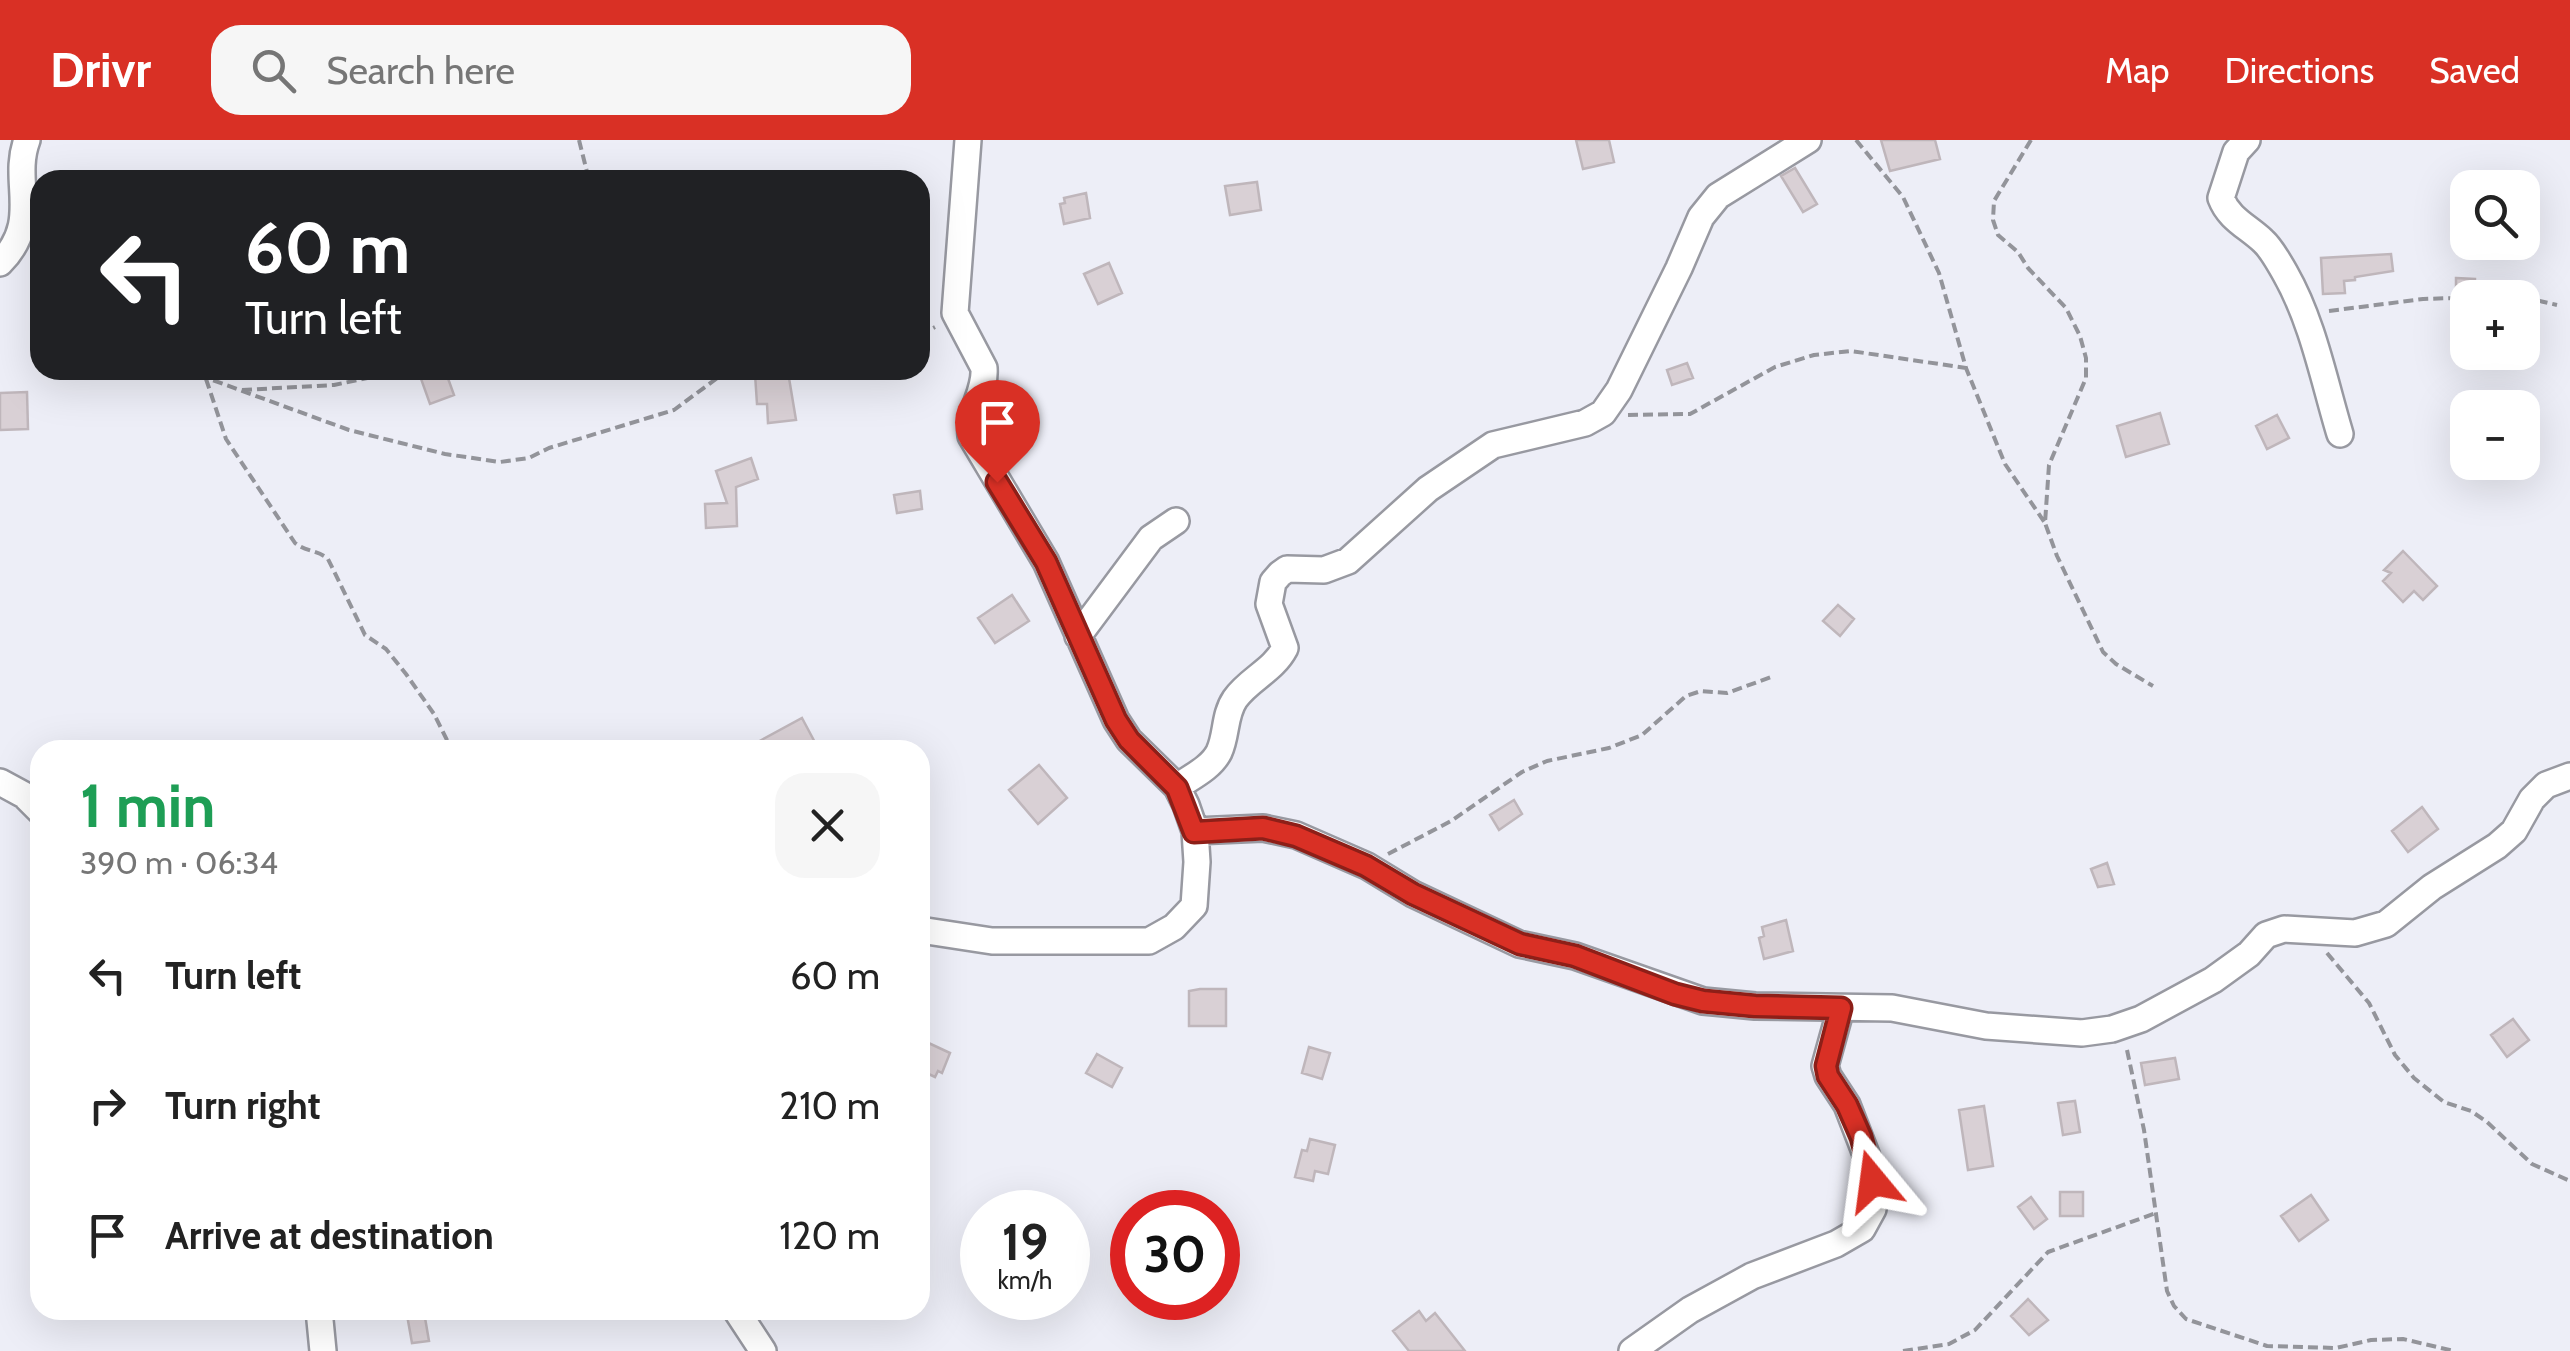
<!DOCTYPE html>
<meta charset="utf-8">
<style>
:root{--surface:#fff;--page:#f6f6f6;--text:#222;--muted:#767676;--accent:#d93025}
body{margin:0;font-family:Cabin,sans-serif;background:var(--page);color:var(--text);height:100vh;display:flex;flex-direction:column;font-size:38px;white-space:nowrap}
*{box-sizing:border-box;margin:0}
p{font-size:32px;color:var(--muted)}
.icon{flex:none;width:55px;height:55px;fill:none;stroke:currentColor;stroke-width:2;stroke-linecap:round;stroke-linejoin:round}
.map{position:relative;flex:1;overflow:hidden}
.details{position:absolute;left:30px;top:600px;width:900px;height:580px;display:flex;flex-direction:column;background:var(--surface);border-radius:30px;box-shadow:0 10px 40px #0002}
.details>*{flex:none}
.top-card{position:absolute;left:30px;top:30px;width:900px;height:210px;border-radius:30px;box-shadow:0 10px 40px #0002;background:#202124;color:#fff;overflow:hidden}
.controls{position:absolute;left:2450px;top:30px;display:grid;gap:20px}
.controls a{display:grid;place-items:center;width:90px;height:90px;border-radius:20px;background:var(--surface);box-shadow:0 10px 40px #0002;font-size:50px}
.speed{position:absolute;left:960px;top:1050px;display:flex;gap:20px;font-size:50px;font-weight:700;text-align:center}
.speed>*{display:grid;place-content:center;width:130px;height:130px;border-radius:50%;background:var(--surface);box-shadow:0 10px 40px #0002;line-height:1}
.speed small{font-size:25px;font-weight:400}
.speed .limit{border:15px solid #d22;background:#fff;color:#111}
.pin{position:absolute;display:grid;place-items:center;width:85px;height:85px;color:#fff;margin:-102px -42px;border-radius:50% 50% 50% 0;rotate:-45deg;box-shadow:0 0 10px #0007}
.pin .icon{rotate:45deg}
.me{position:absolute;width:110px;margin:-55px;rotate:344deg;stroke-linejoin:round;filter:drop-shadow(0 0 8px #0008)}
.turn{display:flex;align-items:center;gap:35px;height:210px;padding:0 50px;font-size:45px}
.turn .icon{width:130px;height:130px;stroke-width:2.5}
.turn b{display:block;font-size:70px;line-height:85px}
.round{display:grid;place-items:center;flex:none;width:105px;height:105px;border-radius:30px;background:var(--page)}
.overview{display:flex;align-items:center;justify-content:space-between;height:170px;padding:0 50px}
h1{font-size:60px;font-weight:800;line-height:75px;color:#1e9e55}
ul{padding:0;list-style:none}
li{display:flex;align-items:center;gap:30px;height:130px;padding:0 50px}
li div{flex:1}
li b{display:block;font-size:38px}
li em{font-style:normal}
header{display:flex;align-items:center;gap:60px;box-sizing:border-box;height:140px;padding:0 50px;background:var(--accent);color:#fff}
header strong{font-size:48px}
nav{display:flex;gap:55px;margin-inline-start:auto;font-size:35px}
.search{width:700px;height:90px;background:var(--page);display:flex;align-items:center;gap:25px;box-sizing:border-box;padding:0 35px;border-radius:30px;color:var(--muted);font-size:38px}
.map>svg:first-child{display:block}
.building{fill:#d9d0d5;stroke:#bfb6bb;stroke-width:2.5}
.lines{fill:none;stroke-linecap:round;stroke-linejoin:round}
.minor-casing{stroke:#9899a1;stroke-width:30}
.path{stroke:#93949a;stroke-width:4;stroke-dasharray:10 5;stroke-linecap:butt}
.minor{stroke:#fff;stroke-width:25}
.route-casing{stroke:#8d1f18;stroke-width:25}
.route{stroke:#d93025;stroke-width:18}
</style>
<header>
<strong>Drivr</strong>
<div class="search"><svg class="icon" aria-label="search" viewBox="0 0 24 24"><circle cx="10" cy="10" r="6"/><path d="M15 15l6 6"/></svg>Search here</div>
<nav><a>Map</a><a>Directions</a><a>Saved</a></nav>
</header>
<div class="map">
<svg width="2570" height="1211" viewBox="0 0 2570 1211">
<rect width="100%" height="100%" fill="#edeef7"/>
<path class="building" d="M1576,0H1609L1614,22L1583,29Z
M1881,0H1935L1940,19L1890,31Z
M1795,28L1817,64L1803,72L1781,36Z
M1257,42L1261,70L1230,75L1225,46Z
M1086,53L1090,78L1064,84L1060,64L1065,63L1064,58Z
M2391,114L2393,131L2355,137V140L2344,141L2345,153L2323,154L2321,118Z
M1109,123L1122,153L1098,164L1084,134Z
M2456,138L2475,139V156L2456,155Z
M1687,223L1693,238L1672,245L1667,230Z
M433,230H445L454,255L430,264L420,236Z
M788,232L796,280L768,283L767,264H757L755,234Z
M27,252L28,289L0,290V253Z
M2160,273L2169,304L2126,317L2117,286Z
M2277,275L2289,298L2267,309L2256,286Z
M751,318L758,339L736,347L737,386L706,388L705,364L727,363L716,331Z
M920,351L922,369L897,373L894,355Z
M2403,411L2437,446L2423,460L2414,451L2403,462L2383,441L2391,433L2384,430Z
M1012,455L1029,481L995,503L978,478Z
M1838,465L1854,479L1840,496L1823,481Z
M802,578L819,610H743Z
M1039,625L1067,658L1038,684L1009,650Z
M1514,660L1522,674L1499,690L1490,675Z
M2422,667L2438,689L2408,712L2392,691Z
M2107,723L2114,744L2098,747L2091,729Z
M1786,780L1793,811L1764,819L1759,798L1764,796L1762,787Z
M1200,849H1226V886H1189V851Z
M2513,879L2529,900L2507,917L2491,895Z
M920,899L950,913L942,933L938,931L935,937L920,930Z
M1309,907L1330,913L1322,939L1302,933Z
M1097,914L1122,928L1112,947L1086,933Z
M2175,918L2179,939L2145,945L2141,923Z
M2075,961L2080,992L2063,995L2058,963Z
M1984,966L1993,1026L1968,1030L1959,970Z
M1310,999L1335,1005L1328,1034L1315,1031L1313,1041L1295,1037L1302,1010L1307,1011Z
M2060,1052H2083V1076H2060Z
M2311,1055L2328,1080L2299,1101L2281,1076Z
M2031,1057L2047,1079L2034,1089L2018,1067Z
M2028,1159L2048,1180L2029,1195L2011,1176Z
M1419,1171L1426,1181L1435,1173L1465,1211H1409L1393,1191Z
M424,1172L429,1201L412,1203L407,1175Z"/>
<g class="lines">
<g class="minor-casing">
<path id="minor" d="M2247,0L2236,12L2221,58C2229,79 2247,86 2263,101C2272,109 2279,123 2285,133C2313,182 2324,241 2340,294
M0,123C42,81 11,42 27,0
M1078,496L1151,398L1176,381
M0,642L24,655L40,671
M1177,647C1191,637 1211,628 1219,612C1227,595 1224,575 1235,559C1249,539 1273,531 1285,508L1269,464L1273,442L1280,434L1287,429L1324,430L1348,421L1428,349L1493,305L1585,283L1603,273L1619,250L1679,128L1701,77L1718,56L1808,0
M1195,691L1263,688L1296,695L1367,726L1413,754L1519,804L1575,816L1703,861L1755,866L1892,868L1986,886L2082,893L2112,889L2141,879L2213,840L2249,814L2266,795L2284,789L2355,793L2386,784L2432,747L2497,706L2514,691L2532,659L2546,645L2570,636
M920,790L992,801H1149L1174,787L1194,766L1197,722L1195,691L1186,665L1177,647L1129,600L1116,580L1046,422L971,296C968,271 986,252 984,228L955,173L968,0
M319,1170L323,1211
M736,1170L763,1211
M1632,1211L1690,1170L1752,1136L1836,1104L1862,1089L1873,1069L1874,1057L1869,1022L1847,965L1828,936L1825,926L1841,868"/>
</g>
<path class="path" d="M579,0L589,40
M1856,0L1903,57L1939,133L1966,228L2005,324L2045,383
M2031,0L1994,61L1993,80L1998,95L2018,112L2028,128L2066,168L2080,196L2086,218V238L2049,325L2045,383L2057,416L2103,512L2116,524L2153,546
M2329,171L2423,159L2518,156L2557,165
M920,195L935,187
M185,230L349,290L445,314L500,322L529,318L549,308L674,270L728,230
M206,239L226,299L295,403C306,412 318,410 328,419L365,495L386,509L406,534L434,574L452,610
M242,250L334,245L405,230
M1628,275L1690,274L1775,227L1814,215L1851,211L1966,228
M1388,714L1451,681L1522,632L1547,621L1609,608L1642,595L1686,556L1701,551L1727,553L1774,536
M2327,813L2369,863L2395,915L2414,938L2444,962L2471,971L2487,982L2532,1024L2570,1041
M2127,910L2144,990L2167,1151L2174,1166L2186,1179L2267,1206L2336,1208L2371,1200L2403,1199L2454,1211
M1903,1211L1949,1204L1975,1190L2048,1112L2156,1073"/>
<use href="#minor" class="minor"/>
</g>
<g class="lines">
<g class="route-casing">
<path id="route" d="M997,342L1046,422L1116,580L1129,600L1177,648L1194,692L1263,688L1296,696L1366,726L1413,754L1520,804L1575,816L1675,854L1703,861L1755,866L1841,868L1826,926L1828,936L1847,965L1861,997L1873,1041"/>
</g>
<use href="#route" class="route"/>
</g>
</svg>
<div class="controls">
<a><svg class="icon" aria-label="search" viewBox="0 0 24 24"><circle cx="10" cy="10" r="6"/><path d="M15 15l6 6"/></svg></a>
<a>+</a>
<a>−</a>
</div>
<div class="speed"><div>19<small>km/h</small></div><div class="limit">30</div></div>
<div class="pin" style="left:997px;top:342px;background:#d93025"><svg class="icon" aria-label="arrive" viewBox="0 0 24 24"><path d="M6 21V4h12l-3 4 3 4H6"/></svg></div>
<svg class="me" style="left:1873px;top:1041px" viewBox="-20 -20 40 40"><path d="M0-17L14 15 0 8-14 15z" fill="#d93025" stroke="#fff" stroke-width="4"/></svg>
<div class="top-card">
<div class="turn"><svg class="icon" aria-label="left" viewBox="0 0 24 24"><path d="M17 20v-9H6M10 6l-5 5 5 5"/></svg><div><b>60 m</b>Turn left</div></div>
</div>
<section class="details">
<div class="overview"><div><h1>1 min</h1><p>390 m · 06:34</p></div><a class="round"><svg class="icon" aria-label="close" viewBox="0 0 24 24"><path d="M6 6l12 12M18 6L6 18"/></svg></a></div>
<ul>
<li><svg class="icon" aria-label="left" viewBox="0 0 24 24"><path d="M17 20v-9H6M10 6l-5 5 5 5"/></svg><div><b>Turn left</b></div><em>60 m</em></li>
<li><svg class="icon" aria-label="right" viewBox="0 0 24 24"><path d="M7 20v-9h11M14 6l5 5-5 5"/></svg><div><b>Turn right</b></div><em>210 m</em></li>
<li><svg class="icon" aria-label="arrive" viewBox="0 0 24 24"><path d="M6 21V4h12l-3 4 3 4H6"/></svg><div><b>Arrive at destination</b></div><em>120 m</em></li>
</ul>
</section>
</div>
